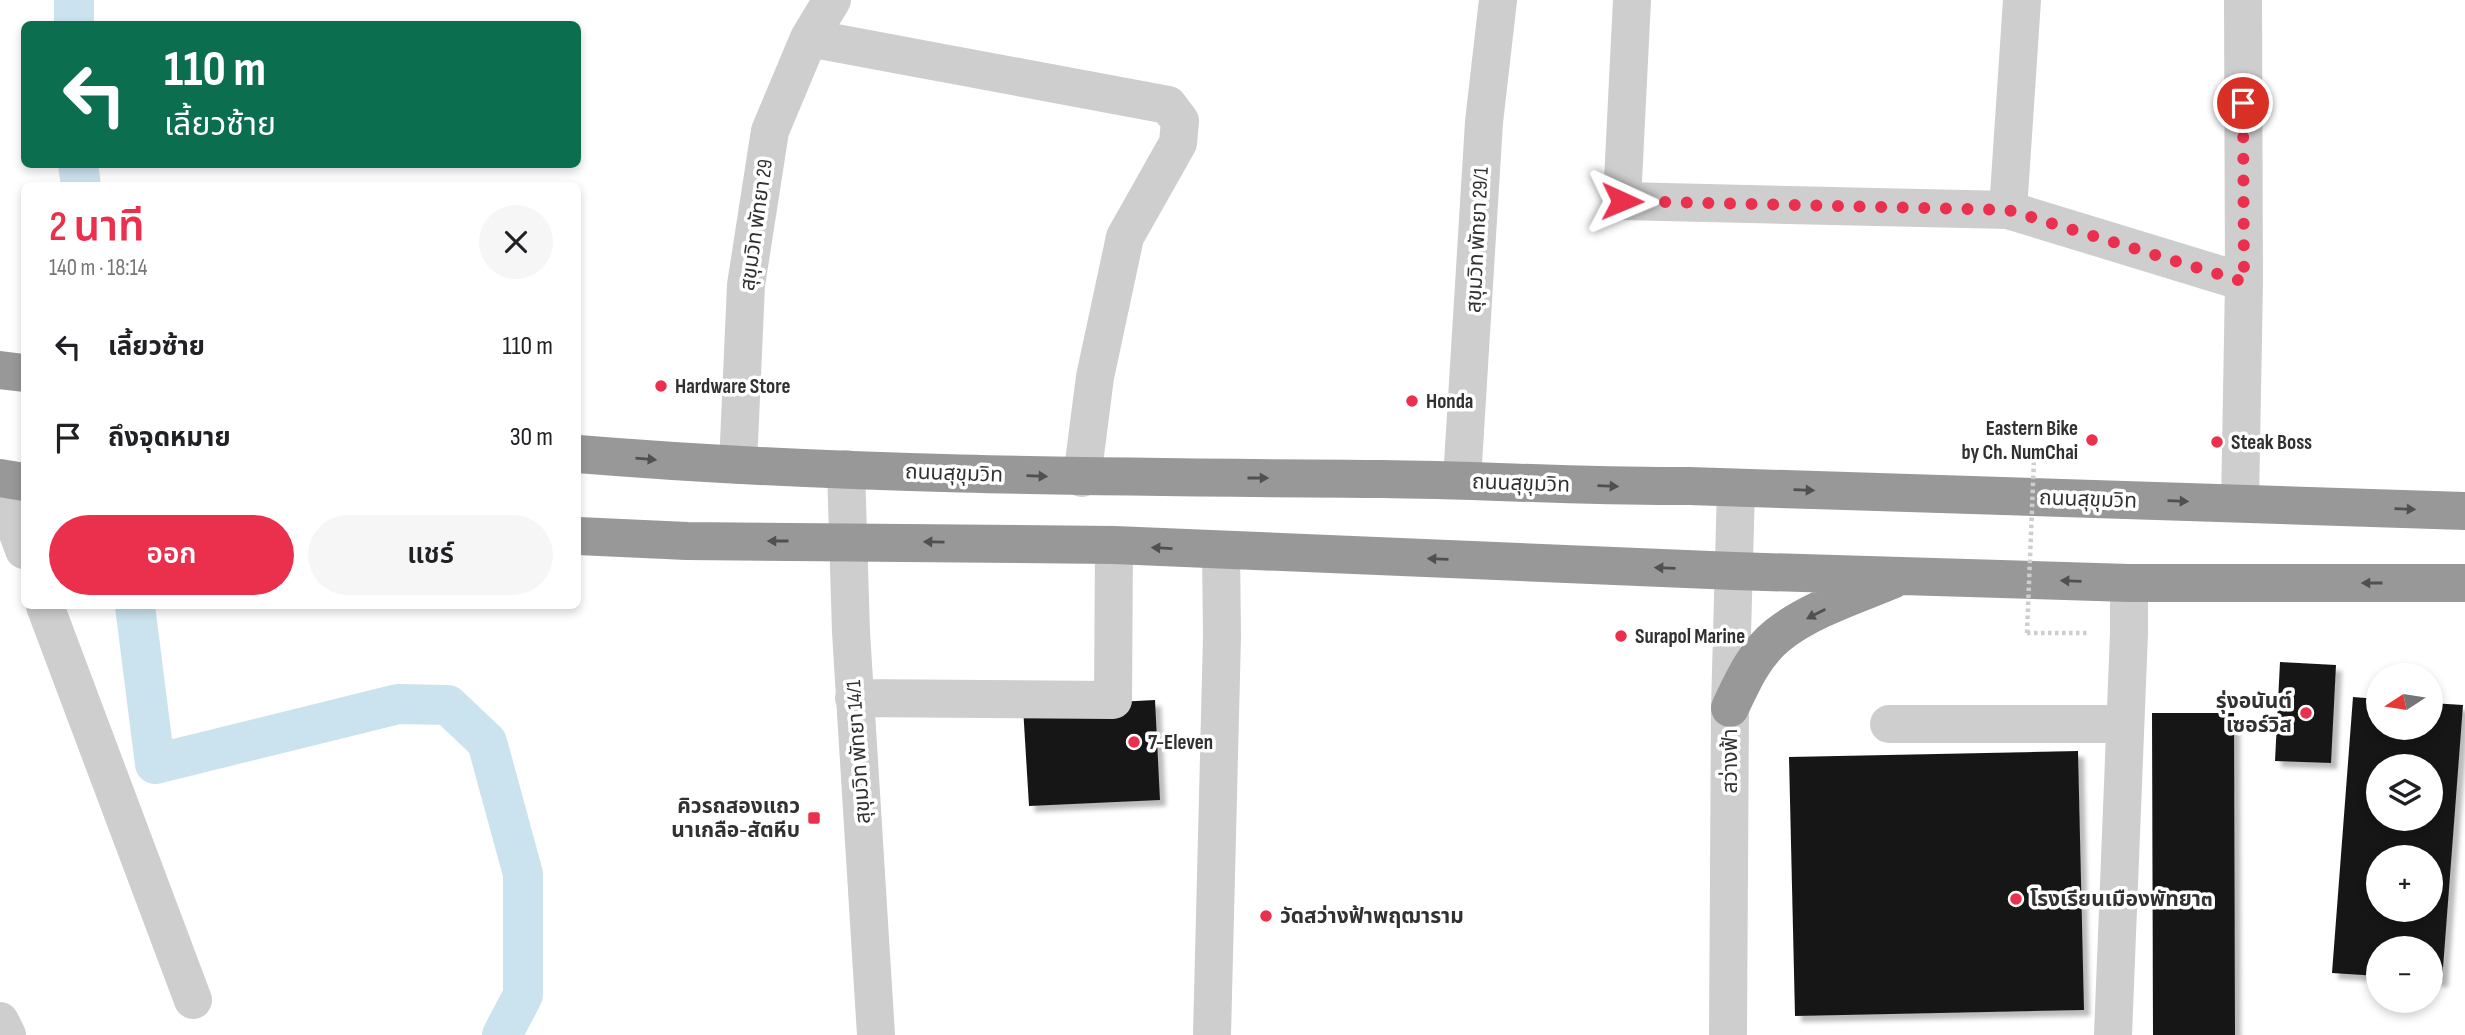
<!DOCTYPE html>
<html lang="th">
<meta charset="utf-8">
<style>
:root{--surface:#fff;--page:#f6f6f6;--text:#202124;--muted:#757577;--accent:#eb304d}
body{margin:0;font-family:"Sofia Sans Condensed","Noto Sans Thai",sans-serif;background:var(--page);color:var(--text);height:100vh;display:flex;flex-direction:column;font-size:26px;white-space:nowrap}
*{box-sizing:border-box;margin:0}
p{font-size:23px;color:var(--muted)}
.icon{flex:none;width:38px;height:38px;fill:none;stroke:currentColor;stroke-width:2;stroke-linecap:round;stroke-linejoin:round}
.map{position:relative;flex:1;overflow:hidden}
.drawer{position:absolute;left:21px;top:182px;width:560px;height:427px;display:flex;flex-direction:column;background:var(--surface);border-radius:10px;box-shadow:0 4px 10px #0003}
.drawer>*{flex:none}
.top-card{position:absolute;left:21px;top:21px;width:560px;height:147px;border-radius:10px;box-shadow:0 4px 10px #0003;background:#0b6e4f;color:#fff;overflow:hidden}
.needle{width:46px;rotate:258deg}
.controls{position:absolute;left:2366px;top:663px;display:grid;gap:14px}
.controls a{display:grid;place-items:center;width:77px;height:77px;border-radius:50%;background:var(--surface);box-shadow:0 4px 10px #0003;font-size:35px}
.pin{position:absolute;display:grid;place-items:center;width:60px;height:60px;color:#fff;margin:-30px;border:4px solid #fff;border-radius:50%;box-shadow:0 2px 7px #0007}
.me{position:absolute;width:77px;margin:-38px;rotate:91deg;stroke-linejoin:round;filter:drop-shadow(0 0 5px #0008)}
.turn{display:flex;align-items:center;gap:24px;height:147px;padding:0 28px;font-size:32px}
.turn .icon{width:91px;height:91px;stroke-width:2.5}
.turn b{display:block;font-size:49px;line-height:60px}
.round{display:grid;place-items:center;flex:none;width:74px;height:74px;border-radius:37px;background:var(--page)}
.summary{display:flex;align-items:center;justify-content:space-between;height:119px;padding:0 28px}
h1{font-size:42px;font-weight:600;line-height:52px;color:var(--accent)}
.primary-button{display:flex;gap:14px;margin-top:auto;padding:14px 28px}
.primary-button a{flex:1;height:80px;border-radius:42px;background:var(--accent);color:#fff;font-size:28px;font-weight:600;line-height:80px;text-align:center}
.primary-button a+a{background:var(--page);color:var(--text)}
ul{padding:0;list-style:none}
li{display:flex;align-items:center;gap:21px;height:91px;padding:0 28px}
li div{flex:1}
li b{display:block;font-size:26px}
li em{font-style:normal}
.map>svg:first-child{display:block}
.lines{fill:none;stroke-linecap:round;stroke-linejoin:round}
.canal{stroke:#cbe3ee;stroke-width:40}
.building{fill:#181818;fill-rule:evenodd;filter:url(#shadow)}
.path{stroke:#cecece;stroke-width:4.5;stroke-dasharray:3.5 3.5;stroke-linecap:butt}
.minor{stroke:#cecece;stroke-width:38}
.highway{stroke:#989898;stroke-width:38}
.path-bridge{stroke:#cecece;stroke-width:4.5;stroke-dasharray:3.5 3.5;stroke-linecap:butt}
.oneway{fill:#505050}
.route{stroke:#eb304d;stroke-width:12;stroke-dasharray:0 21.6}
.poi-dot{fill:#eb304d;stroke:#fff;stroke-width:2.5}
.labels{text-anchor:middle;stroke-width:7;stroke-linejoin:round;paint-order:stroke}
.street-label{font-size:21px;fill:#313131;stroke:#fff}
.poi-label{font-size:21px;font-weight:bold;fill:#313131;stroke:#fff;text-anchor:start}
</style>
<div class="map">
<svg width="2465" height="1035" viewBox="0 0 2465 1035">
<defs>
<filter id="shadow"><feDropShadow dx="6" dy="6" stdDeviation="2" flood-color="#0004"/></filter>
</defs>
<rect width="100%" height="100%" fill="#fff"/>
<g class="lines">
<path class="canal" d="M74,0V24
M78,164L81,186
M135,606L155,764L398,704L448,705L487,742L523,874V995L502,1035"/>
</g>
<path class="building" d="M2280,662L2336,665L2331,763L2275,761Z
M2353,697L2378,699V728H2431V703L2463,705L2442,981L2431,980V948H2378V976L2332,973ZM2378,766H2431V819H2378ZM2378,858H2431V910H2378Z
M1155,700L1160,800L1029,806L1023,707Z
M2152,713H2234L2235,1035H2153Z
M2078,751L2084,1010L1795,1016L1789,757Z"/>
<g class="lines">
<path class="path" d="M2027,633H2090"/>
<path class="minor" d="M1632,0L1622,201L2008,210L2022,0
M809,38L1168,105L1180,121L1178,143L1125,237L1095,377L1082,478
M2008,210L2244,282
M738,465L746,285L770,131L809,38L832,0
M846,469L851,632L876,1035
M1462,480L1484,122L1498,0
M0,485L24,550
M2240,503L2244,282L2243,0
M45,606L193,1000
M854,698L1113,700L1114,545
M1889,724H2125
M0,1021L7,1035
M1212,1035L1222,636L1221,551
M1728,1035L1730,708L1736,488
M2113,1035L2129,633V583"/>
<path class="highway" d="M0,370L24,373
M578,454C845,476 1113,477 1382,479C1484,480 1586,487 1689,486L2465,511
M0,478L24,482
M578,536L687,541L1114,545L1734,571L2129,583H2465
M1730,708C1742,682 1755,653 1778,635C1809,610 1856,595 1892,580"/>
<path class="path-bridge" d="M2027,633L2034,459"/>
</g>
<defs><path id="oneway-solid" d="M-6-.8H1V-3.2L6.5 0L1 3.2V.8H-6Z" transform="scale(1.75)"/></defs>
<g class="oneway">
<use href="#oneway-solid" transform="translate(646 459) rotate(5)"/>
<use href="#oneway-solid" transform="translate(1037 476) rotate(2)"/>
<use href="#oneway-solid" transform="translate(1258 478)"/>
<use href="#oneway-solid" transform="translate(1608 486) rotate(2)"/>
<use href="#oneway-solid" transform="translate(1804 490) rotate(2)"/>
<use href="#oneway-solid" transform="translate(2178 501) rotate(2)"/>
<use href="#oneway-solid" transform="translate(2405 509) rotate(2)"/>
<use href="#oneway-solid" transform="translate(778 541) rotate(-180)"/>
<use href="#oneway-solid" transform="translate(934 542) rotate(-179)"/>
<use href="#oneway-solid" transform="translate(1162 548) rotate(-177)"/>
<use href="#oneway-solid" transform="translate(1438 559) rotate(-178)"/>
<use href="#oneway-solid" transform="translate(1665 568) rotate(-178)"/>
<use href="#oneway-solid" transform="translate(2071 581) rotate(-178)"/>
<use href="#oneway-solid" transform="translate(2372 583) rotate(180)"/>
<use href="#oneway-solid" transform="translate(1816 614) rotate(153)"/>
</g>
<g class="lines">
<path class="route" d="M1622,201L2008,210L2244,282L2243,103"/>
</g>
<g class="poi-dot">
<circle cx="661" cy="386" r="7"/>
<circle cx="1412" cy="401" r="7"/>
<circle cx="2092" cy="440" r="7"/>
<circle cx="2217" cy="442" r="7"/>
<circle cx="1621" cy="636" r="7"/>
<circle cx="2306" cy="713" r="7"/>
<circle cx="1134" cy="742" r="7"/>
<rect x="807" y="811" width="14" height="14" rx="3.5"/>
<circle cx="2016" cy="899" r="7"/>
<circle cx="1266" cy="916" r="7"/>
</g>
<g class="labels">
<g class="street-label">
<text transform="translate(756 225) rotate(-82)" y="7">สุขุมวิท พัทยา 29</text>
<text transform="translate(1477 240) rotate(-87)" y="7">สุขุมวิท พัทยา 29/1</text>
<text transform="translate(954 473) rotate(2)" y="7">ถนนสุขุมวิท</text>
<text transform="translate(1521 483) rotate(2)" y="7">ถนนสุขุมวิท</text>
<text transform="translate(2088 499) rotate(2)" y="7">ถนนสุขุมวิท</text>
<text transform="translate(858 752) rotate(-94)" y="7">สุขุมวิท พัทยา 14/1</text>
<text transform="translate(1730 761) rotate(-90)" y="7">สว่างฟ้า</text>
</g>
<g class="poi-label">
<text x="675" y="393">Hardware Store</text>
<text x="1426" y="408">Honda</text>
<text x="2078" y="435" text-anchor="end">Eastern Bike<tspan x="2078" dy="24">by Ch. NumChai</tspan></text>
<text x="2231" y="449">Steak Boss</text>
<text x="1635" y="643">Surapol Marine</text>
<text x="2292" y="708" text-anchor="end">รุ่งอนันต์<tspan x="2292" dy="24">เซอร์วิส</tspan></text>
<text x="1148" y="749">7-Eleven</text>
<text x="800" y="813" text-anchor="end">คิวรถสองแถว<tspan x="800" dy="24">นาเกลือ-สัตหีบ</tspan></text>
<text x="2030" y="906">โรงเรียนเมืองพัทยา๓</text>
<text x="1280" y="923">วัดสว่างฟ้าพฤฒาราม</text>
</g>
</g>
</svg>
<div class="controls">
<a><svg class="needle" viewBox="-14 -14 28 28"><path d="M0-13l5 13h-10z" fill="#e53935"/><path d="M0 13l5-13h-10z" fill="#757577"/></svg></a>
<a><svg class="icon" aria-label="layers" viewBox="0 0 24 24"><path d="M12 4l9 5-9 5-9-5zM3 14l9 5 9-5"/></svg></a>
<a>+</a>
<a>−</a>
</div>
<div class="pin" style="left:2243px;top:103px;background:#d93025"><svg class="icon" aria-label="arrive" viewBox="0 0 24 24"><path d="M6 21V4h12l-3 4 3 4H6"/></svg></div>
<svg class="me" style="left:1622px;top:201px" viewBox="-20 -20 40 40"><path d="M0-17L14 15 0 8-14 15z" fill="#eb304d" stroke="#fff" stroke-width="4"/></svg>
<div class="top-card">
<div class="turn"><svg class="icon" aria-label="left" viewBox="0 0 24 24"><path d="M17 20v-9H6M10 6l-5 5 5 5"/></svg><div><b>110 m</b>เลี้ยวซ้าย</div></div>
</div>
<section class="drawer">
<div class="summary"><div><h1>2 นาที</h1><p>140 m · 18:14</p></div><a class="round"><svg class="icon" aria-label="close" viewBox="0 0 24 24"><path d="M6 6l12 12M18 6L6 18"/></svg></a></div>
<ul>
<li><svg class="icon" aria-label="left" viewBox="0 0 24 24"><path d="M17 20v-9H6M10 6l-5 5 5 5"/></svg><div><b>เลี้ยวซ้าย</b></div><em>110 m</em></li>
<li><svg class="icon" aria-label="arrive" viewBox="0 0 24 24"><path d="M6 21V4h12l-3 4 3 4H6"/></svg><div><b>ถึงจุดหมาย</b></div><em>30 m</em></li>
</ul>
<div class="primary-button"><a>ออก</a><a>แชร์</a></div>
</section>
</div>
